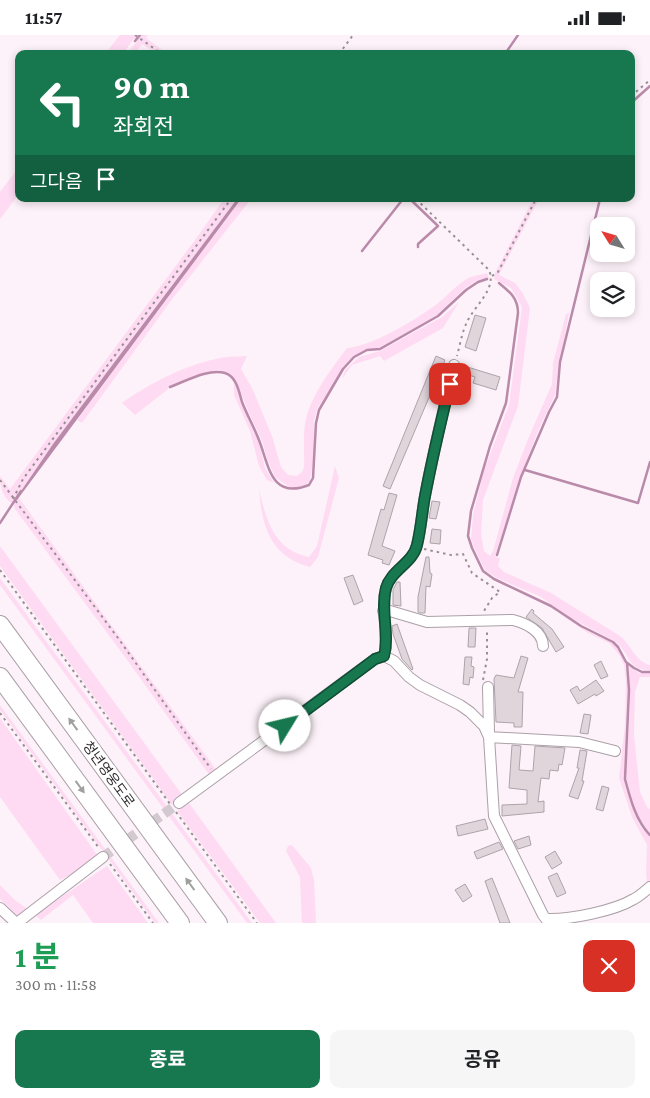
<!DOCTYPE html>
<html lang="ko">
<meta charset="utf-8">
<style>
:root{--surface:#fff;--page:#f6f6f6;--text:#202124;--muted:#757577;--accent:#177850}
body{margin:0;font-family:"Crimson Pro","Noto Sans KR",serif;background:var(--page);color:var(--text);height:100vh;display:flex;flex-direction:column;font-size:19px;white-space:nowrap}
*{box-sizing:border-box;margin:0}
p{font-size:16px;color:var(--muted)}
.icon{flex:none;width:28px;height:28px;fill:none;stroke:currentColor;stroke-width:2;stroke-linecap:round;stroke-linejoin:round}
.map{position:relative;height:888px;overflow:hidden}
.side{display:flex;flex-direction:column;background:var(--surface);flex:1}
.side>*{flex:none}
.hud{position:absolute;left:15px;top:15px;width:620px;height:152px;border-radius:10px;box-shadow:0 2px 8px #0003;background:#177850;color:#fff;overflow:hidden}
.needle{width:32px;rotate:307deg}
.controls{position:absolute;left:590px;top:182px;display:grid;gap:10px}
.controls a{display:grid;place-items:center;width:45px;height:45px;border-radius:10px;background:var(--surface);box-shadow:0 2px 8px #0003;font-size:25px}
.pin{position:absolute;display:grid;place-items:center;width:42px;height:42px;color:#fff;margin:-21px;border-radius:10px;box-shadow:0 2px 8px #0006}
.me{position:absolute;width:55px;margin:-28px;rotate:54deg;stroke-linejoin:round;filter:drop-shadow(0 0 4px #0008)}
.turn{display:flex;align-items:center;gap:18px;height:105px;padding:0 15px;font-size:22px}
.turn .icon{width:65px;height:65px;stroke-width:2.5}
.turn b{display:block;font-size:35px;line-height:42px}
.then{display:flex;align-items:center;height:48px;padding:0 15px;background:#0003;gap:10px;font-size:19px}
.round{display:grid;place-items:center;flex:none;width:52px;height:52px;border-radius:10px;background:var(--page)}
.headline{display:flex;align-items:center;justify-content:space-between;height:85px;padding:0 15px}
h1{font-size:30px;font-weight:700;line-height:38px;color:#1e9e55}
.button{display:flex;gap:10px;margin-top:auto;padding:10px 15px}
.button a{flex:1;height:58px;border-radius:10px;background:var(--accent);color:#fff;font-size:20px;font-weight:700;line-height:58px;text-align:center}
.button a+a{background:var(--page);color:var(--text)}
.status{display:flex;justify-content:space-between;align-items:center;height:35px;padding:0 25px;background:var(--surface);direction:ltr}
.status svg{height:14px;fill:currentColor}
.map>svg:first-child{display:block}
.green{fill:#fedbf2}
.water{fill:#b98aa9}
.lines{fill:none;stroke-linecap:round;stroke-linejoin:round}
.stream{stroke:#b98aa9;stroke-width:2.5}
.building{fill:#e1d5dc;stroke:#aea3aa}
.minor-tunnel{stroke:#d3cad0;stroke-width:10;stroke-dasharray:10 5;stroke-linecap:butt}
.minor-casing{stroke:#aba0a7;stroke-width:12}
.motorway-casing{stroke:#aba0a7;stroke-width:20}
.path{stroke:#978f94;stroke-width:2;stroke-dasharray:2.5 4;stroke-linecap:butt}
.minor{stroke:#fff;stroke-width:10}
.motorway{stroke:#fff;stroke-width:18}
.oneway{fill:#a09fa0}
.route-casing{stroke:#0f4e34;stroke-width:12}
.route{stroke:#177850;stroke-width:9}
.labels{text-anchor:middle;stroke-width:5;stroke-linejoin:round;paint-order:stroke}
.street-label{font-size:14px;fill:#2d292c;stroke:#fff}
</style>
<div class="status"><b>11:57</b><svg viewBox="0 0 49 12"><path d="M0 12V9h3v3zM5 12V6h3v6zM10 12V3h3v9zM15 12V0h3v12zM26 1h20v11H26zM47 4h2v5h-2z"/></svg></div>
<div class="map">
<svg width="650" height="888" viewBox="0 0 650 888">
<rect width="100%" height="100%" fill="#fdf2f9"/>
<path class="green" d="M120,0H148L146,3L168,19H157L142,9L135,19H127L137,6L134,3L123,19H105Z
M19,132V159L0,184V157Z
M224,164H237L53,409L17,462V464L19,463L217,736L210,741L125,622L15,474L14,470C3,463 0,453 0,441L10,454L195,205Z
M241,164H251L173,263L82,388L77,385Z
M533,164H539L499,240L515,248L522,257L530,273L518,371L483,465L481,500L484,516L490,521L493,516L513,443L528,404L552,349L553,328L566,279L569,278L564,306L559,326L555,360L538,396L516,454L495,522L500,523L498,531L504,537L551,558L620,601C632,611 635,626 650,630V635C627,635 631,620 616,607L571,583L541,562L497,543L485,535L475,515L471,504L473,480L484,435L509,370L522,272L511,253L494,244L495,238Z
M487,238L489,243L478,245L465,253L438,279L380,313L363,316L353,321L343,332L334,349L317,374L314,386V423L311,439L310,446L305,450L296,453L289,452L275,442L267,424L263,408L248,376L236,345L229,338L219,335L207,337L170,351L167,355L135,380L122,368C147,350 185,330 216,324C226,321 237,322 247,321L241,334L253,355L272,401L281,432L288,440L297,441L302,437L304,432C305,416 302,400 306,384C312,359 332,333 347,313C369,312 412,287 430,274C443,266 453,253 465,245C471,241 480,240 487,238Z
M459,267L443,293L384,326L380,321L352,330L342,344L345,335L359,322L380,316L442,282Z
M234,346L245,376L259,407L265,433L274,448L267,445L259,431L250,396L234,360Z
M335,431L339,443L318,522L310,532C270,521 262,492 259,454C266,485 274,515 309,522L317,511Z
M0,511L183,761L172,770L0,531Z
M0,543L252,888H247L0,550Z
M563,581L591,598L613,608L618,612L625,628L628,655L625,747L627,757L640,791L650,801V849L647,851L646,837L647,810L632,782L619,743L625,690L626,647L624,630L620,621L609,608L588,598Z
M629,631L639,638H650V642H640L635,657L634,700L640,757L647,772L650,774V797C637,786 629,756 626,739L630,668Z
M0,670L159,888H155L0,675Z
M0,683L100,824L88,832L60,845L0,762Z
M189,768L276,888H260L177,776Z
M292,810L311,833L314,845L316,888H302L300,842L286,816L288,811Z
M107,831L148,888H93L73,860L41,885L35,880Z
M0,850L16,866L29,875L19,883L0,864Z"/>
<path class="water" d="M237,164H241L17,465V462L53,409Z"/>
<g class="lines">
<path class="stream" d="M135,6L140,0
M505,19L518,0
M631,68L650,51
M410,164L438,191L418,209V212
M362,216L403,164
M499,248C510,257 518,263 518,278L506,368L490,411L471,476L468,501L472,513L483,536L494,544L551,571L581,591L613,607L618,612L626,627L634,633L642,637H650
M170,352C186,346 209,333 225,338C237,342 239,357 242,367C247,380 254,392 259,405C269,431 271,465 309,450L313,443L316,388L319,375L343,334L354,322L367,315L380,314L438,281L466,255L478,247L487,244
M525,435L638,468L650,427
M0,488L21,456
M497,520L521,442L549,377L557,362L560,327L600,164
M627,628L629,655L625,744C630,763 636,786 650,800"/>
</g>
<path class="building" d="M475,280L486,283L476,316L465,312Z
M436,321L445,325L390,454L383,451Z
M461,330L500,342L496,355L473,348L475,342L459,337Z
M389,458L397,460L382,511L395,516L389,530L382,528L383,525L368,520L381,474L384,475Z
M432,466L440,467L436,484L429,483Z
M432,494L441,495L440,509L430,508Z
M426,522H429L430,538L432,539L430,552L426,551L425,578H420L418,577V562Z
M353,540L363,566L354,570L344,543Z
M397,547H400L401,571L393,570V555Z
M532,574L534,576L533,578L552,594L564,612L556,617L542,593L526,582Z
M397,589L413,634L412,635L402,624L393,599L392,591Z
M469,593H476L475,612H468Z
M521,621L528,623L518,657H523L522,692H514V688L496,687L494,644L496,640L514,643Z
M465,622H472L471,631L474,632L473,643L470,642L469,650L463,649Z
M601,626L608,641L601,644L594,630Z
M596,645L604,656L596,661L595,659L578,669L570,655L577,651L580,656Z
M584,679L591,680L588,699L580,698Z
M512,710L521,711L519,735L533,736L535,711L565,713L562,730L559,729L558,736L550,735L549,744L541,743L538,767L544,766V777L502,781V770L527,769V755L509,753Z
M580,715L587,716L582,746H584L578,764L569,761L579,733H577Z
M602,751L609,753L603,776L596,774Z
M485,784L488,794L458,801L456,791Z
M529,801L531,810L518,814L514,806Z
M499,807L503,814L477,824L474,817Z
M555,816L562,828L552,834L545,822Z
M557,838L566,858L557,862L548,842Z
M492,843L505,875L510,888H500L485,846Z
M465,849L472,861L463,867L455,855Z"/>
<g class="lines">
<path class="minor-tunnel" d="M103,822L179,768"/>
<g class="minor-casing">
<path id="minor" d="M383,576H390L427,587L513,585C525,588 543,596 543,611
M384,621C390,600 380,576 386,553C391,535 413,528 417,510C421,494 422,477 425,461C433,417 444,374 454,330
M488,652L489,697
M489,702L579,707L615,716
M179,768L375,624L384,621L394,626L409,642L420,650L460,670L470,677L484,691L489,702L494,781L543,880L546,884C569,885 614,876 634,864C640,861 645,856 650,852
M0,873L16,888
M17,888L103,822"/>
</g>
<g class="motorway-casing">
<path id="motorway" d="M0,590L218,888
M0,642L180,888"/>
</g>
<path class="path" d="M135,0L162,19
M339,19L353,0
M631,61L650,45
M416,164L489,235C497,254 475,270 467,287C462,297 460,310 457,321
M492,241L498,237L536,164
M0,445L118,603L211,734
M13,464L23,444L231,164
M424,514L451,520L463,519L472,538L500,557L492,563L484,576
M0,535L170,769
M483,645L487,624V595
M0,678L99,813
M176,777L257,888
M110,829L153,888"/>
<use href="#minor" class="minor"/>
<use href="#motorway" class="motorway"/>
</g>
<defs><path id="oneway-solid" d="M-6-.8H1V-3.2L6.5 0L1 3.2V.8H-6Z" transform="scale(1.25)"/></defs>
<g class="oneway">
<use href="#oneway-solid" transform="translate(73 689) rotate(-126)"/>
<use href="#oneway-solid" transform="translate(80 752) rotate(54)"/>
<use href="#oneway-solid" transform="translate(190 849) rotate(-126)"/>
</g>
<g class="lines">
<g class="route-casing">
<path id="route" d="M285,691L375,624L384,621C390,599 380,576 386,553C391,535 413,528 417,510C421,494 422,477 425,461C432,424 441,386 450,349"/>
</g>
<use href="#route" class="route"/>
</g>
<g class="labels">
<g class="street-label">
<text transform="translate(109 739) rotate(54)" y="5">청년영웅도로</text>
</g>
</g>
</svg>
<div class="controls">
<a><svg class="needle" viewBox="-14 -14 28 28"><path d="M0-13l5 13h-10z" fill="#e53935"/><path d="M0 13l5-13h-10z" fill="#757577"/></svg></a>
<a><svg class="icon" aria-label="layers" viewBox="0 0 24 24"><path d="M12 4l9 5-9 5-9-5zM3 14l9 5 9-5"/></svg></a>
</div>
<div class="pin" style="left:450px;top:349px;background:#d93025"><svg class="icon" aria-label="arrive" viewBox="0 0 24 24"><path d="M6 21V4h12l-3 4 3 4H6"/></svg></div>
<svg class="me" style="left:285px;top:691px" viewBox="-20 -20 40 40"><circle r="19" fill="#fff"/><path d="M0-13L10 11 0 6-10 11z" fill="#177850"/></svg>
<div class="hud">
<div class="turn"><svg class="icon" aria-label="left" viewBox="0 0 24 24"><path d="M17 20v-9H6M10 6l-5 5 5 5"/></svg><div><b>90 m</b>좌회전</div></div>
<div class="then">그다음<svg class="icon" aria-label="arrive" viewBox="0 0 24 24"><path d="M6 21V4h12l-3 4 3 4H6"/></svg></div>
</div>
</div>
<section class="side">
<div class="headline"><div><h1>1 분</h1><p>300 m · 11:58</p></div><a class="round" style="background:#d93025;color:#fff"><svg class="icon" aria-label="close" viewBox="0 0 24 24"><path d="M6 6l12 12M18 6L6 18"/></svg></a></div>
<div class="button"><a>종료</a><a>공유</a></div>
</section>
